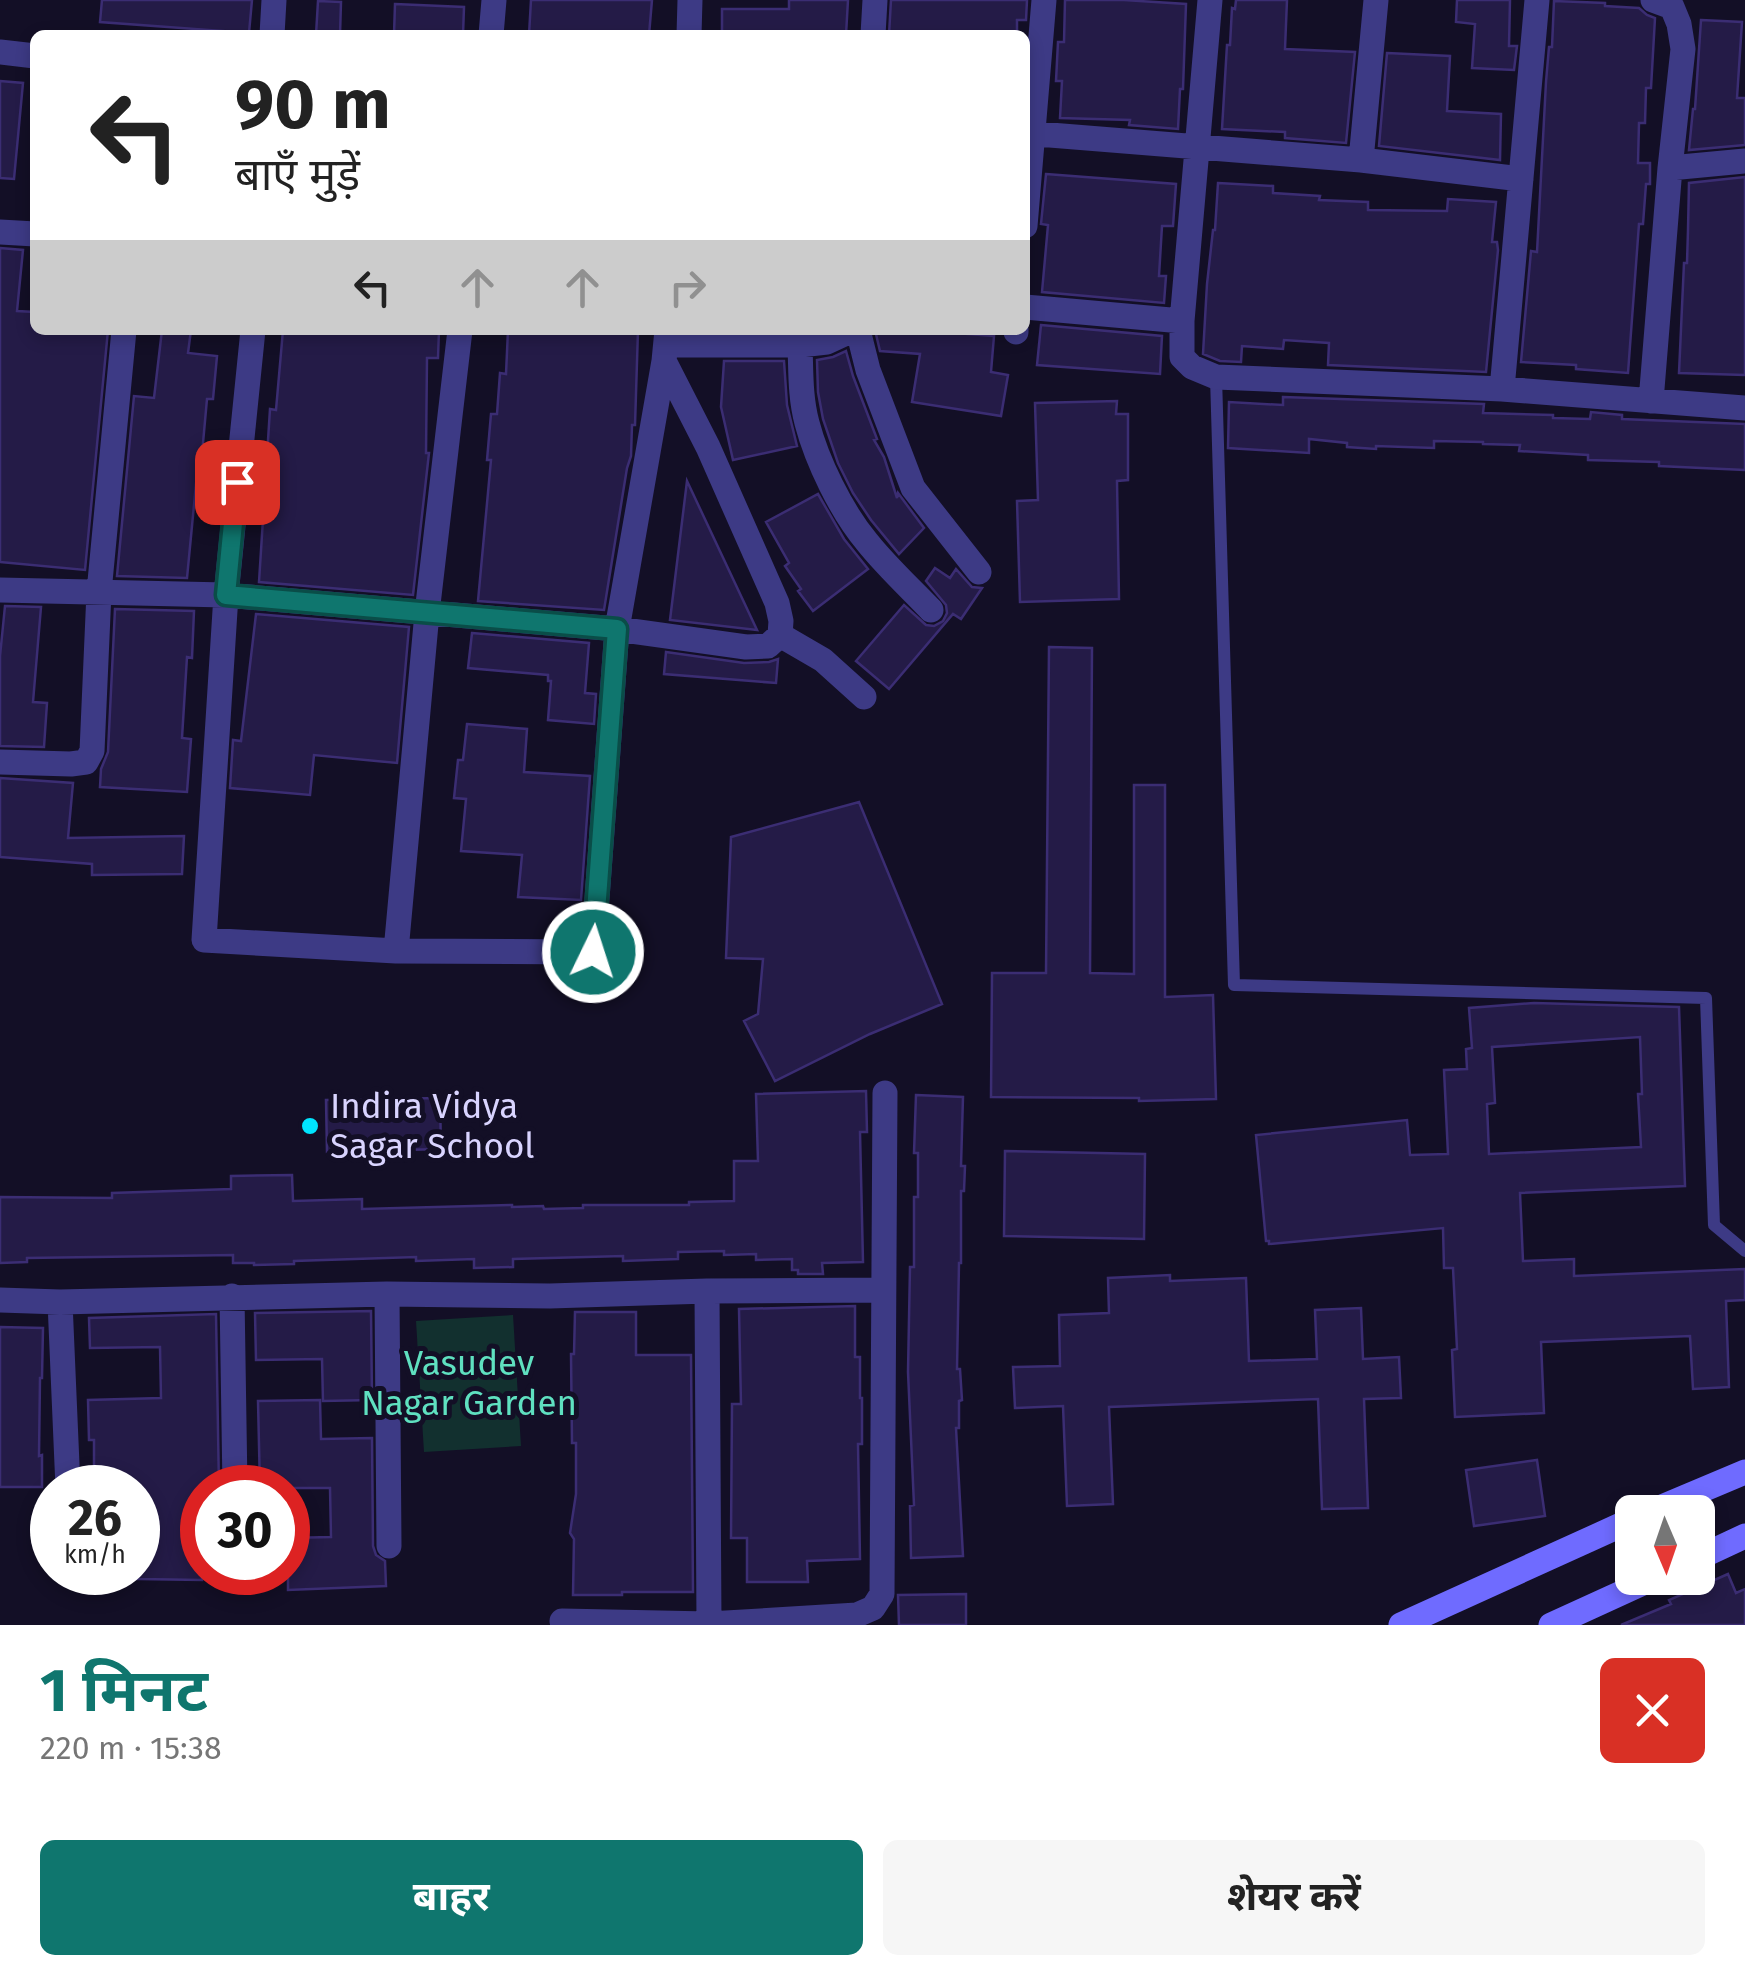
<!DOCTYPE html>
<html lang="hi">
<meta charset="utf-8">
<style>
:root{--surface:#fff;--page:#f6f6f6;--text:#222;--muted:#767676;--accent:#0f766e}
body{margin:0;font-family:"Fira Sans","Noto Sans Devanagari",sans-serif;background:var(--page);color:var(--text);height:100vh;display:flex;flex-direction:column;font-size:38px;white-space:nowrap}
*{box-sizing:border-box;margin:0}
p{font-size:32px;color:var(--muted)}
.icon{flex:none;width:55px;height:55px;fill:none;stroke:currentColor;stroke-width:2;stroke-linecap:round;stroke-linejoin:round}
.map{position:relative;height:1625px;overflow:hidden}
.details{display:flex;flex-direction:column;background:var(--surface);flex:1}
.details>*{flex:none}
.banner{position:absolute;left:30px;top:30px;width:1000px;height:305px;border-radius:15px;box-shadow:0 5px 15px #0003;background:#fff;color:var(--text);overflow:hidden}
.needle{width:65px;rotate:178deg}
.fabs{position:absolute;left:1615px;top:1495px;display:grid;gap:20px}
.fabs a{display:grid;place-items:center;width:100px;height:100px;border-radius:15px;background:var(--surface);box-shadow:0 5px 15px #0003;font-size:50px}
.speed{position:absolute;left:30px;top:1465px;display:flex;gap:20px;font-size:50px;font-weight:700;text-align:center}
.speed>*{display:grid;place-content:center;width:130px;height:130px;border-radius:50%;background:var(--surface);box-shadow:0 5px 15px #0003;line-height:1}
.speed small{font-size:25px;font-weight:400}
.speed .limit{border:15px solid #d22;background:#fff;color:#111}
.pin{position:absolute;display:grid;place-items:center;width:85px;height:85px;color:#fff;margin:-42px;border-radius:20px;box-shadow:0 5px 15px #0006}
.me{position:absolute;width:110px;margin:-55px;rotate:4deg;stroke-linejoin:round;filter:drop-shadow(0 0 8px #0008)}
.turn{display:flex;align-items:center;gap:35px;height:210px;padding:0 40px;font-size:45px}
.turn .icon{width:130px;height:130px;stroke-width:2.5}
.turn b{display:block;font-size:70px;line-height:85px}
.lanes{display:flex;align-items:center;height:95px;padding:0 40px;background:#0003;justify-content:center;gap:50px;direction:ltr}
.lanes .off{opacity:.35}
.round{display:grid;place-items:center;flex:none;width:105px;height:105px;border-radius:15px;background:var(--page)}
.head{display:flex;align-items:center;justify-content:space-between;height:170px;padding:0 40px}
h1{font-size:60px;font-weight:700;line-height:75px;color:var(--accent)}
.cta{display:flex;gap:20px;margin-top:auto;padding:20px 40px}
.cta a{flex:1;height:115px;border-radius:15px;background:var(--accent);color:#fff;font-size:40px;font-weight:700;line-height:115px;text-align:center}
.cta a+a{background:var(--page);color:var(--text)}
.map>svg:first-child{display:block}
.green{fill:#12302f}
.building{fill:#241b47;stroke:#3b2d73;stroke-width:2.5;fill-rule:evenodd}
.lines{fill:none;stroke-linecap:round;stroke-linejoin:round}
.service{stroke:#3d3a85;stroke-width:12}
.minor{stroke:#3d3a85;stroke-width:25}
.secondary{stroke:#6f6bff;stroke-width:25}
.route-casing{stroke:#0a4d48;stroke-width:25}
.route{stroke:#0f766e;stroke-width:18}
.poi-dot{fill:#00e5ff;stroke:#130f26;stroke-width:4}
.labels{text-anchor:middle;stroke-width:10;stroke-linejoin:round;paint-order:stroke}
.poi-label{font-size:35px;fill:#d9d4ff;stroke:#130f26;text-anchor:start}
.park-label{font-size:35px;fill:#5fe0c0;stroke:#130f26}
</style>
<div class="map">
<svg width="1745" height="1625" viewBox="0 0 1745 1625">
<rect width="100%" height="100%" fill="#130f26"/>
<path class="green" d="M513,1315L521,1446L424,1452L416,1321Z"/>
<path class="building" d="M102,0H252L249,33L100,22Z
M531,0H652L649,35H529Z
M789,0H848L846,35H722V9H789Z
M891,0H1027L1026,20H1017V35H889Z
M1065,0H1124L1186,4L1183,89H1180L1178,129L1129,125L1130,120L1060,118L1062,81H1056L1058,42H1064Z
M1236,0H1287L1285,49L1355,52L1346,143L1285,138V132L1222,129L1227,45H1230L1232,8L1235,9Z
M1457,0H1510L1509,46H1517L1514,70L1472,68L1475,24L1456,22Z
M318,1L341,2L340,35H316Z
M1554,1L1605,3V6L1639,8L1647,15L1655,18L1651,88H1646L1645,123H1639L1638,163H1650V184H1646L1643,224H1639L1628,373L1576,369V365L1521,362L1531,251L1537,252L1546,82L1549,47H1552Z
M395,4L464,7L463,35H394Z
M1701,20L1742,22L1737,98H1745V145L1689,150L1693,109H1695Z
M1387,53L1450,56L1447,111L1501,114L1500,160L1379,146Z
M0,81L23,83L14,179L0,178Z
M1046,174L1176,184L1173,226H1162L1159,276H1166L1164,303L1042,292L1048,225L1041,224Z
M1745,177V375L1679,373L1684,263H1687L1688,230L1689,183Z
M1218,183L1273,186V193L1320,196L1319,200L1368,202V210L1447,211L1448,199L1496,202L1492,242H1497L1498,250L1486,372L1328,365L1329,343L1284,340L1283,349L1242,346L1241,362L1220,361L1203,354L1207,284L1213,230H1215Z
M0,248L23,250L17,311L35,312V330H108L85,570L0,562Z
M1041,325L1162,336L1160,374L1037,365Z
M162,330H191L188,353L217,356L213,399H207L202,454L199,453L187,578L117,576L134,396L154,398Z
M283,330H439L438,358H427L426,453H429L413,595L259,582L270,409L276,410Z
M508,330H638L635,425H632L631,456L627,468L604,610L478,601L491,460H487L491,414H497L500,373L506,374Z
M875,330H916L994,336L991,372L1008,375L1001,416L912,402L920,354L880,351Z
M846,351L853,376L877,439L874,440L884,457L897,498L898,493L924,528L899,554L871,520L853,493L838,463L823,419L818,392L817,360L833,357Z
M724,361H784L787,405L797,446L733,460L721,407Z
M1283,397L1484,404L1483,413L1553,415V418L1590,419L1591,412L1622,415V419L1745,424V470L1659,466V462L1588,460V455L1519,451L1520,445L1483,444V442L1434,441V448L1376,446V449L1347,447V443L1309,439V453L1228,448L1229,402L1283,405Z
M1117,401L1116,414H1128V480L1117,481L1119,599L1020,602L1017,501L1038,500L1035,403Z
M687,481L757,630L670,620Z
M818,494L844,539L868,569L813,611L798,591L801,589L785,566L789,563L766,522Z
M935,568L950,578L956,569L972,587L982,588L961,619L953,614L889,689L856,661L904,605L926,625L934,626L943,621L947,613L946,605L926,581Z
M5,606L41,607L33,702L47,703L44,747L0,746V656Z
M115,609L194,611L192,658L187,657L182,738L191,739L187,792L100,787L101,769L108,752Z
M256,614L409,627L397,763L314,755L310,795L230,788L233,740L241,741Z
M472,633L589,643L585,693L596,694L594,724L548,720L551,681H548V675L468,668Z
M1049,647L1092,648L1090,973L1134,974V785H1165V997L1213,995L1216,1099L1139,1101V1098L991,1097L992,973H1046Z
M666,652L744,663L769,662L778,659L776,683L664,674Z
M467,724L527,729L524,772L590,776L581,900L518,897L522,855L461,851L466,799L454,798L458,760H463Z
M0,778L73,783L68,838L184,836L182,874L92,875V864L0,857Z
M859,802L942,1004L870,1034L775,1081L744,1021L758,1014L763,959L726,958L731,837Z
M1534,1003L1679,1007L1685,1186L1520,1193L1523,1261L1574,1259V1276L1745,1269V1300L1726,1301L1729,1387L1693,1389L1690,1336L1541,1342L1544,1413L1455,1417L1452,1350L1457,1349L1453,1268H1444L1443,1228L1269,1244V1241H1266L1256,1135L1407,1120L1410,1155L1448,1154L1444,1070L1467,1069L1466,1049L1472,1048L1469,1008ZM1640,1037L1642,1094H1638L1641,1147L1489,1154L1487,1104L1495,1103L1492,1047Z
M866,1091L867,1132H860L863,1262L822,1263L823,1274H798V1270H792V1259L756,1260V1254L724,1255V1251L678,1252V1259L623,1261V1256L513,1259V1267L474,1268V1259L416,1261V1257L294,1261V1264L254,1265V1263H233V1255L27,1258V1262L0,1263V1197L112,1198V1193L231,1189V1176L292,1175L293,1201L362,1199V1209L512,1205V1207L543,1206L544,1209L583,1208V1205H689V1202L734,1201V1161H758L756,1094Z
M916,1095L963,1097L961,1166H965L964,1191H961V1263H959L957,1369H960L962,1400L959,1401V1428H956L963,1556L911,1558L910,1506L914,1505L908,1372L910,1267H914V1197H918V1153H914Z
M440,1098L441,1149L327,1152L326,1100Z
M1005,1151L1145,1154L1144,1239L1004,1236Z
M1170,1275V1281L1246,1278L1249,1361L1317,1359L1315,1310L1361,1308L1363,1359L1399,1357L1401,1398L1364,1399L1368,1508L1322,1509L1318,1399L1109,1407L1113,1504L1067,1506L1063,1406L1015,1408L1013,1367L1060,1366L1059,1315L1109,1313L1108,1278Z
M855,1306V1357H860V1398H862V1444H858L860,1559L807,1561L808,1582H747V1538H731L732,1404H741L739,1309Z
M371,1311L372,1400L323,1401L322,1359L256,1360L255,1313Z
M575,1312H636V1355H691L693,1592H622V1595H573L574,1539L570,1533L576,1494V1443H572L571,1354H574Z
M216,1314L219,1488H202V1580L138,1579V1485L94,1486V1440H89L88,1400L161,1398L160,1347L90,1348L89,1318Z
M0,1327L43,1328L42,1378H40L39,1456L42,1455V1487H0Z
M320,1400L321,1439L372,1438L373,1546L376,1555L385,1561L386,1586L288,1590V1538L331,1537L330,1488H260L258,1401Z
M1537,1460L1545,1516L1474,1526L1466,1470Z
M1728,1574L1736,1593L1745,1589V1625H1621L1671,1604L1669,1600Z
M966,1594V1625H899L898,1595Z"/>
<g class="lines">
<path class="service" d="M1216,377L1234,985L1706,998L1714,1225L1745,1251"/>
<path class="minor" d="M1210,0L1182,321V357L1192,367L1216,377L1502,389L1745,408
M272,35L274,0
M491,35L494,0
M689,35L690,0
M873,35L875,0
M0,52L35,56
M1025,133L1361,160L1521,179
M1361,160L1376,0
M1670,168L1745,161
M1025,226L1044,0
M0,232L35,234
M1025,307L1182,321
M253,330L226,595L204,940L396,951L593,952L617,629L664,361L667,330
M858,330L868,370L913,488L979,572
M1016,332V330
M666,345H800L827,342L853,330
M800,345C801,371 800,397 807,423C817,461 841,511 867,542C886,566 910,588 931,610
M1502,389L1537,0
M1651,401L1670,168L1683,49L1679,24L1672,7L1653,0
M0,590L226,595L617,629L746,647L768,646L780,635L781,621L777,603L708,447L664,361
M780,635L823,660L864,697
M0,762L71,764L86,762L92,751L99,592L124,330
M396,951L427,613L460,330
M707,1291L709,1624
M387,1294L389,1546
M232,1296L235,1488
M0,1300L60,1302L387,1294L550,1296L707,1291L883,1290
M60,1302L68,1488
M562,1621L709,1624L857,1615L873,1608L882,1594L885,1093"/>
<path class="secondary" d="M1650,1512L1745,1472
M1698,1558L1745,1536
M1401,1625L1632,1520
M1551,1625L1654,1578"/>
</g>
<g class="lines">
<g class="route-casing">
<path id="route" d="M237,482L226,595L617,629L593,952"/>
</g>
<use href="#route" class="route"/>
</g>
<circle class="poi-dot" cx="310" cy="1126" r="10"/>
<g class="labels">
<g class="poi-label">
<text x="330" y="1118">Indira Vidya<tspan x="330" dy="40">Sagar School</tspan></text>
</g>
<g class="park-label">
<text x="469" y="1375">Vasudev<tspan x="469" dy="40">Nagar Garden</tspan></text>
</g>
</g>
</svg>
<div class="fabs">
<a><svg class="needle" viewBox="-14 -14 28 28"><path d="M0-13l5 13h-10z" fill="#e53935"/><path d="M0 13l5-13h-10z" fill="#767676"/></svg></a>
</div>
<div class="speed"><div>26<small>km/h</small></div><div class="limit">30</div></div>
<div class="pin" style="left:237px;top:482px;background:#d93025"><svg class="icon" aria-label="arrive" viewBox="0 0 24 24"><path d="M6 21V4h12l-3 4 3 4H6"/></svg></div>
<svg class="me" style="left:593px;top:952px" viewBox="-20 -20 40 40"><circle r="17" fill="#0f766e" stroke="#fff" stroke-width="3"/><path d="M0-11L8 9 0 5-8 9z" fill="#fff"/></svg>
<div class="banner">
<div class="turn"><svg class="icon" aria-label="left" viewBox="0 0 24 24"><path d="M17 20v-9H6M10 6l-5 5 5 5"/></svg><div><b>90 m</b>बाएँ मुड़ें</div></div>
<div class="lanes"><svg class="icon" aria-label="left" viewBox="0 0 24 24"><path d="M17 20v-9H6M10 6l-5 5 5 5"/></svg><svg class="icon off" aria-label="ahead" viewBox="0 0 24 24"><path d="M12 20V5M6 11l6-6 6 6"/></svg><svg class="icon off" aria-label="ahead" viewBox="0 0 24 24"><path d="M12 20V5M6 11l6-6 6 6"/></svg><svg class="icon off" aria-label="right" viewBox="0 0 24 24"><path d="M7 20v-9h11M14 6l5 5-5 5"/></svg></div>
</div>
</div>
<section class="details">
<div class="head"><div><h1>1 मिनट</h1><p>220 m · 15:38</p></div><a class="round" style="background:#d93025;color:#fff"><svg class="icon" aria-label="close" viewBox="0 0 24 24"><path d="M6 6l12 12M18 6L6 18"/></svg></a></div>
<div class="cta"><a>बाहर</a><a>शेयर करें</a></div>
</section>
